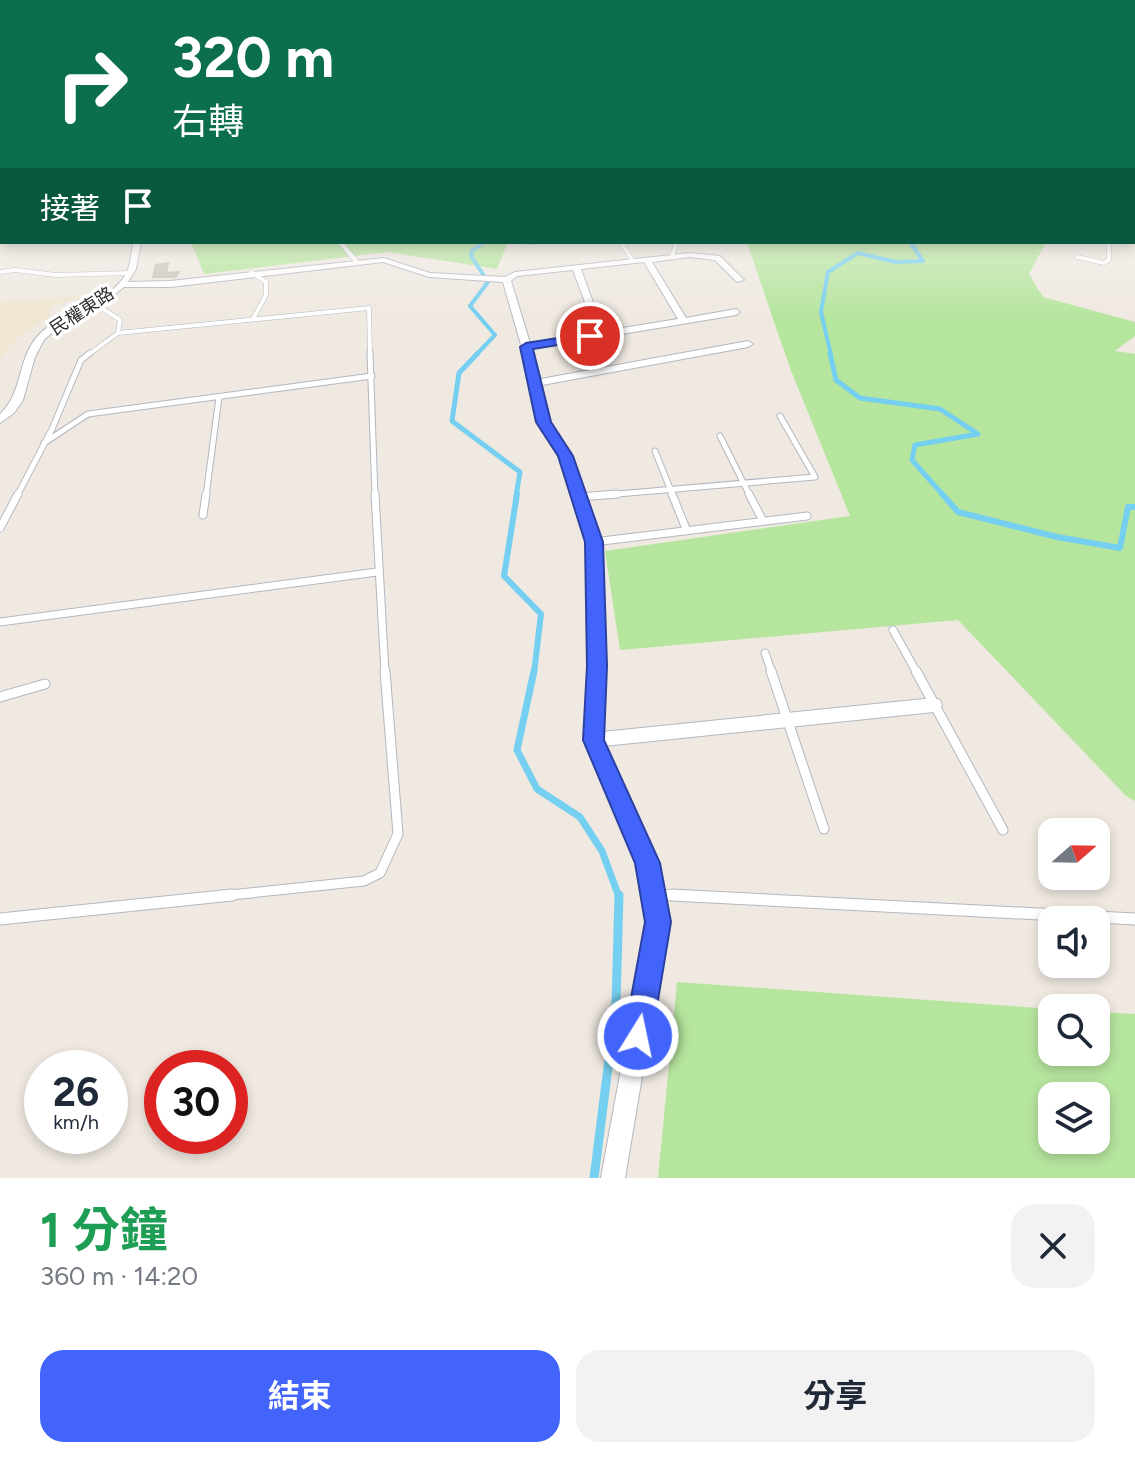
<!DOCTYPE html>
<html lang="zh-TW">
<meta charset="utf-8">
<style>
:root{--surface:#fff;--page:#f2f2f3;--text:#1f2937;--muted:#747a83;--accent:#4264fb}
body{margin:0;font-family:Figtree,"Noto Sans TC",sans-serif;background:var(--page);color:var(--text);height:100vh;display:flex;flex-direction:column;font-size:30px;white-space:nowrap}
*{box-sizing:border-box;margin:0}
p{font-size:26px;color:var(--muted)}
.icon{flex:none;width:44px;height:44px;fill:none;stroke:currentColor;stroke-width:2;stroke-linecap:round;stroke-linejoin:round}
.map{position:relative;height:1178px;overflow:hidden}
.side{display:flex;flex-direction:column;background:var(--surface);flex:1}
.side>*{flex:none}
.guide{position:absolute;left:0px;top:0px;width:1136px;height:244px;box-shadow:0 4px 12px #0003;background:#0b6e4f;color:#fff;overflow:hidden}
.needle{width:52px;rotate:70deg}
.tools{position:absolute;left:1038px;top:818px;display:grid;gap:16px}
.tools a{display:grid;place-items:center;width:72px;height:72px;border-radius:16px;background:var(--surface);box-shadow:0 4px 12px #0003;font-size:40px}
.speed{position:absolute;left:24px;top:1050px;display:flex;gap:16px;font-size:40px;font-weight:700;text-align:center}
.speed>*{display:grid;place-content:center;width:104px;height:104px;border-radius:50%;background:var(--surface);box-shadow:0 4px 12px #0003;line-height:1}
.speed small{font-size:20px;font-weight:400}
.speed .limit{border:12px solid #d22;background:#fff;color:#111}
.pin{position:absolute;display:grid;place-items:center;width:68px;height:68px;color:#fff;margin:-34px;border:4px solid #fff;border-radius:50%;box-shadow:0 2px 8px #0007}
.me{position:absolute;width:88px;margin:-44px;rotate:10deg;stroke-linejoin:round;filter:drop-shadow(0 0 6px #0008)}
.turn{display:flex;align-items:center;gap:28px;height:168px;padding:0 40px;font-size:36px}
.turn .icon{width:104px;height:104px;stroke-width:2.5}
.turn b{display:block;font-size:56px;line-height:68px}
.then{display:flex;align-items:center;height:76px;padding:0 40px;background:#0003;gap:16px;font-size:30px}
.round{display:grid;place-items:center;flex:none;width:84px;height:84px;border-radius:24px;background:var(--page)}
.summary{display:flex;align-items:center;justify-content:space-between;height:136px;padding:0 40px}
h1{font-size:48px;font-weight:700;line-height:60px;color:#1e9e55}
.cta{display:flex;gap:16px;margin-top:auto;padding:16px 40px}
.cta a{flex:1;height:92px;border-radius:24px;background:var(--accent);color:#fff;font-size:32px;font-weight:700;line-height:92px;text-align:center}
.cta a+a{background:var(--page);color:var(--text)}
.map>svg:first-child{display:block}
.education{fill:#f0e6d1}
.green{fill:#b6e59e;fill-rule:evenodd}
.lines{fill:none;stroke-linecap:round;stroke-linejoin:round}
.stream-far4{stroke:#75cff0;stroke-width:4}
.stream-far3{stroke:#75cff0;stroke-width:5}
.stream-far2{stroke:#75cff0;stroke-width:6}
.stream-far1{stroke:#75cff0;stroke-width:7}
.stream{stroke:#75cff0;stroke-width:9}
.building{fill:#cbc7bf;stroke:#cbc5ba;stroke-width:2}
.service-far5-casing{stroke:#b4b7c1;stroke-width:4}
.service-far4-casing{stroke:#b4b7c1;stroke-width:5}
.service-far3-casing{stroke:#b4b7c1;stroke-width:7}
.service-far2-casing{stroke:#b4b7c1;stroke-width:9}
.service-far1-casing{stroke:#b4b7c1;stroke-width:11}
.service-casing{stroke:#b4b7c1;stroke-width:13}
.minor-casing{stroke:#b4b7c1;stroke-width:2}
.service-far5{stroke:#fff;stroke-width:3}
.service-far4{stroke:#fff;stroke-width:4}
.service-far3{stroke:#fff;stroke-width:5}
.service-far2{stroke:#fff;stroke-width:7}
.service-far1{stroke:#fff;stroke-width:9}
.service{stroke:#fff;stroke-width:11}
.minor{fill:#fff;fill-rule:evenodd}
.route{fill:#4264fb;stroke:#2b41a3;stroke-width:2}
.labels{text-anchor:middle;stroke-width:7;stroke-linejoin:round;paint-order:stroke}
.far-street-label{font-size:18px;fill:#2e2e2e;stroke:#fff}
</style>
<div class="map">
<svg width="1135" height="1178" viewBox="0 0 1135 1178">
<rect width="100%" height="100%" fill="#efe9e1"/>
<path class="education" d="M91,295L52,306L47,318L19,336L0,358V303Z"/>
<path class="green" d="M191,242H508L497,269L387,252L204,274Z
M743,242H1046L1029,274L1043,297L1135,322V336L1115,351L1135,354V801L1126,796L958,620L620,650L605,551L850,516L790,368L748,246Z
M677,982L1052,1009V1052H1096V1012L1135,1014V1178H658ZM1052,1096H1096V1140H1052Z"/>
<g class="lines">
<path class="stream-far4" d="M476,355L495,335L470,306L488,282L471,256L472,251L484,242
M831,355L821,312L828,272L858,253L896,262L923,261L910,242"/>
<path class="stream-far3" d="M478,353L459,373L452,421L520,472L516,496
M830,353L836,380L860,398L940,409L978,434L915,445L912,460L944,496"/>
<path class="stream-far2" d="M517,494L504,576L541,614L534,673
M942,494L958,512L1057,537L1120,548L1128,507H1135"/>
<path class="stream-far1" d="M534,671L517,750L537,789L580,817L602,851L619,897"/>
<path class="stream" d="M594,1178L616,1004L619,895"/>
</g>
<path class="building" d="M168,263L166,273L179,272L176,277H153L156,265Z"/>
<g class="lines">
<g class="service-far5-casing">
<path id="service-far5" d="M519,243L534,242"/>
</g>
<g class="service-far4-casing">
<path id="service-far4" d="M340,242L356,261
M621,242L632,260
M519,243L534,242
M672,256L677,242
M1077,257L1104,263L1109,260V242
M0,272L15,270L56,275L131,273
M251,272L266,282V295L253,319
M118,333L369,308L370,355
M88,355L118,333L120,320L94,303"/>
</g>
<g class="service-far3-casing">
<path id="service-far3" d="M370,353L375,496
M720,436L750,496
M44,443L88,414L372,376
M655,451L673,496
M17,496L52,429L81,360L90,353
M206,496L219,397
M594,496L815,477L780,416"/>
</g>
<g class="service-far2-casing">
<path id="service-far2" d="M375,494L385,673
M672,494L687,531
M749,494L763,521
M579,497L617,494
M203,515L206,494
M0,528L18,494
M594,542L807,516
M0,622L377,572
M893,630L917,673
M765,653L772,673"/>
</g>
<g class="service-far1-casing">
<path id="service-far1" d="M771,671L824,829
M916,671L1003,830
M0,697L45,684
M655,894L709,897
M212,897L364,881L380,873L398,834L385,671"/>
</g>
<g class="service-casing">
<path id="service" d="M671,895L1135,919
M0,919L232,895"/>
</g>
<g class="minor-casing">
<path id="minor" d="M1134,154H1135V157H1134Z
M133,242H141L136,269L128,282L170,281L384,258L430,273L505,277L515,272L690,253L720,256L744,280L737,282L715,260L690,257L652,262L686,318L736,309L740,312L736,315L532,349L541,379L748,341L753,344L748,347L542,385L548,422L571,456L601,542L605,666L602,732L934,698L940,700L942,705L940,710L934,712L604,746L656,863L668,922L625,1178H601L648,922L638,863L585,740L589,666L587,542L559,456L538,422L532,383L503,282L429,277L383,262L170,287H124L105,302L54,331L44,340L35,357L23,400L14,413L0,423V414C23,393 17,360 37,337C61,309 109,306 127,272C131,263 131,252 133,242ZM644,262L678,319L530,343L511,281L517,276L573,270L586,305L590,308L594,305L581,269Z"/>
</g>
<use href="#service-far5" class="service-far5"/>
<use href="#service-far4" class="service-far4"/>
<use href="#service-far3" class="service-far3"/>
<use href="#service-far2" class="service-far2"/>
<use href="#service-far1" class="service-far1"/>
<use href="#service" class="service"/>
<use href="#minor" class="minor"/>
</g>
<linearGradient id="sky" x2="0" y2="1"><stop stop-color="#7abfeb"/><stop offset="0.48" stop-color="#f8f5f2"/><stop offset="1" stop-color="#f8f5f2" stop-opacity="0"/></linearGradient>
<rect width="1135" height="319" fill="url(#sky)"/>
<path class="route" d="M590,333L595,334V339L533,349L551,422L573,456L603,542L607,666L604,740L660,863L671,922L652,1036L648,1046L638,1050L628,1046L624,1036L645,922L635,863L583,740L587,666L585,542L558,456L536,422L520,347L526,343Z"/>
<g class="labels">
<g class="far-street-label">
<text transform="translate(82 311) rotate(-33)" y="6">民權東路</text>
</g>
</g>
</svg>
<div class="tools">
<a><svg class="needle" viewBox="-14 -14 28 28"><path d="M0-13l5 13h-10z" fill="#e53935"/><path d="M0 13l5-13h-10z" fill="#747a83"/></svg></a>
<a><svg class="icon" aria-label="sound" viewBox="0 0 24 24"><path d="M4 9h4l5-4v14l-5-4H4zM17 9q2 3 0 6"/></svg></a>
<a><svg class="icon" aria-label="search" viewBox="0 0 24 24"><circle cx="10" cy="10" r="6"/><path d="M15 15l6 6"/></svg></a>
<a><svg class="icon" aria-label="layers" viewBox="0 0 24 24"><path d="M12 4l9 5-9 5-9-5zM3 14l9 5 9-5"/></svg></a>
</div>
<div class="speed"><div>26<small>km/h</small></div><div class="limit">30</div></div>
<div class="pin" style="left:590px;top:336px;background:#d93025"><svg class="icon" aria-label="arrive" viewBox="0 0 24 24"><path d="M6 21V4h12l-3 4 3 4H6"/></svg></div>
<svg class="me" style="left:638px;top:1036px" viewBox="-20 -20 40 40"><circle r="17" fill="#4264fb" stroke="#fff" stroke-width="3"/><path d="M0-11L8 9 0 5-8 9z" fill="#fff"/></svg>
<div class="guide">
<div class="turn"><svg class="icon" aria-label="right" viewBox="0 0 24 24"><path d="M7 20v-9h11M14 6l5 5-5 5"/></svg><div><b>320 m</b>右轉</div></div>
<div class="then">接著<svg class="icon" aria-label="arrive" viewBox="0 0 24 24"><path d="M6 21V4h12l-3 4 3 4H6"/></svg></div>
</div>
</div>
<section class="side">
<div class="summary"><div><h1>1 分鐘</h1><p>360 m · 14:20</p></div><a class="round"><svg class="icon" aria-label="close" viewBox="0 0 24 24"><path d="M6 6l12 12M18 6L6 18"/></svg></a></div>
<div class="cta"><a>結束</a><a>分享</a></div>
</section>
